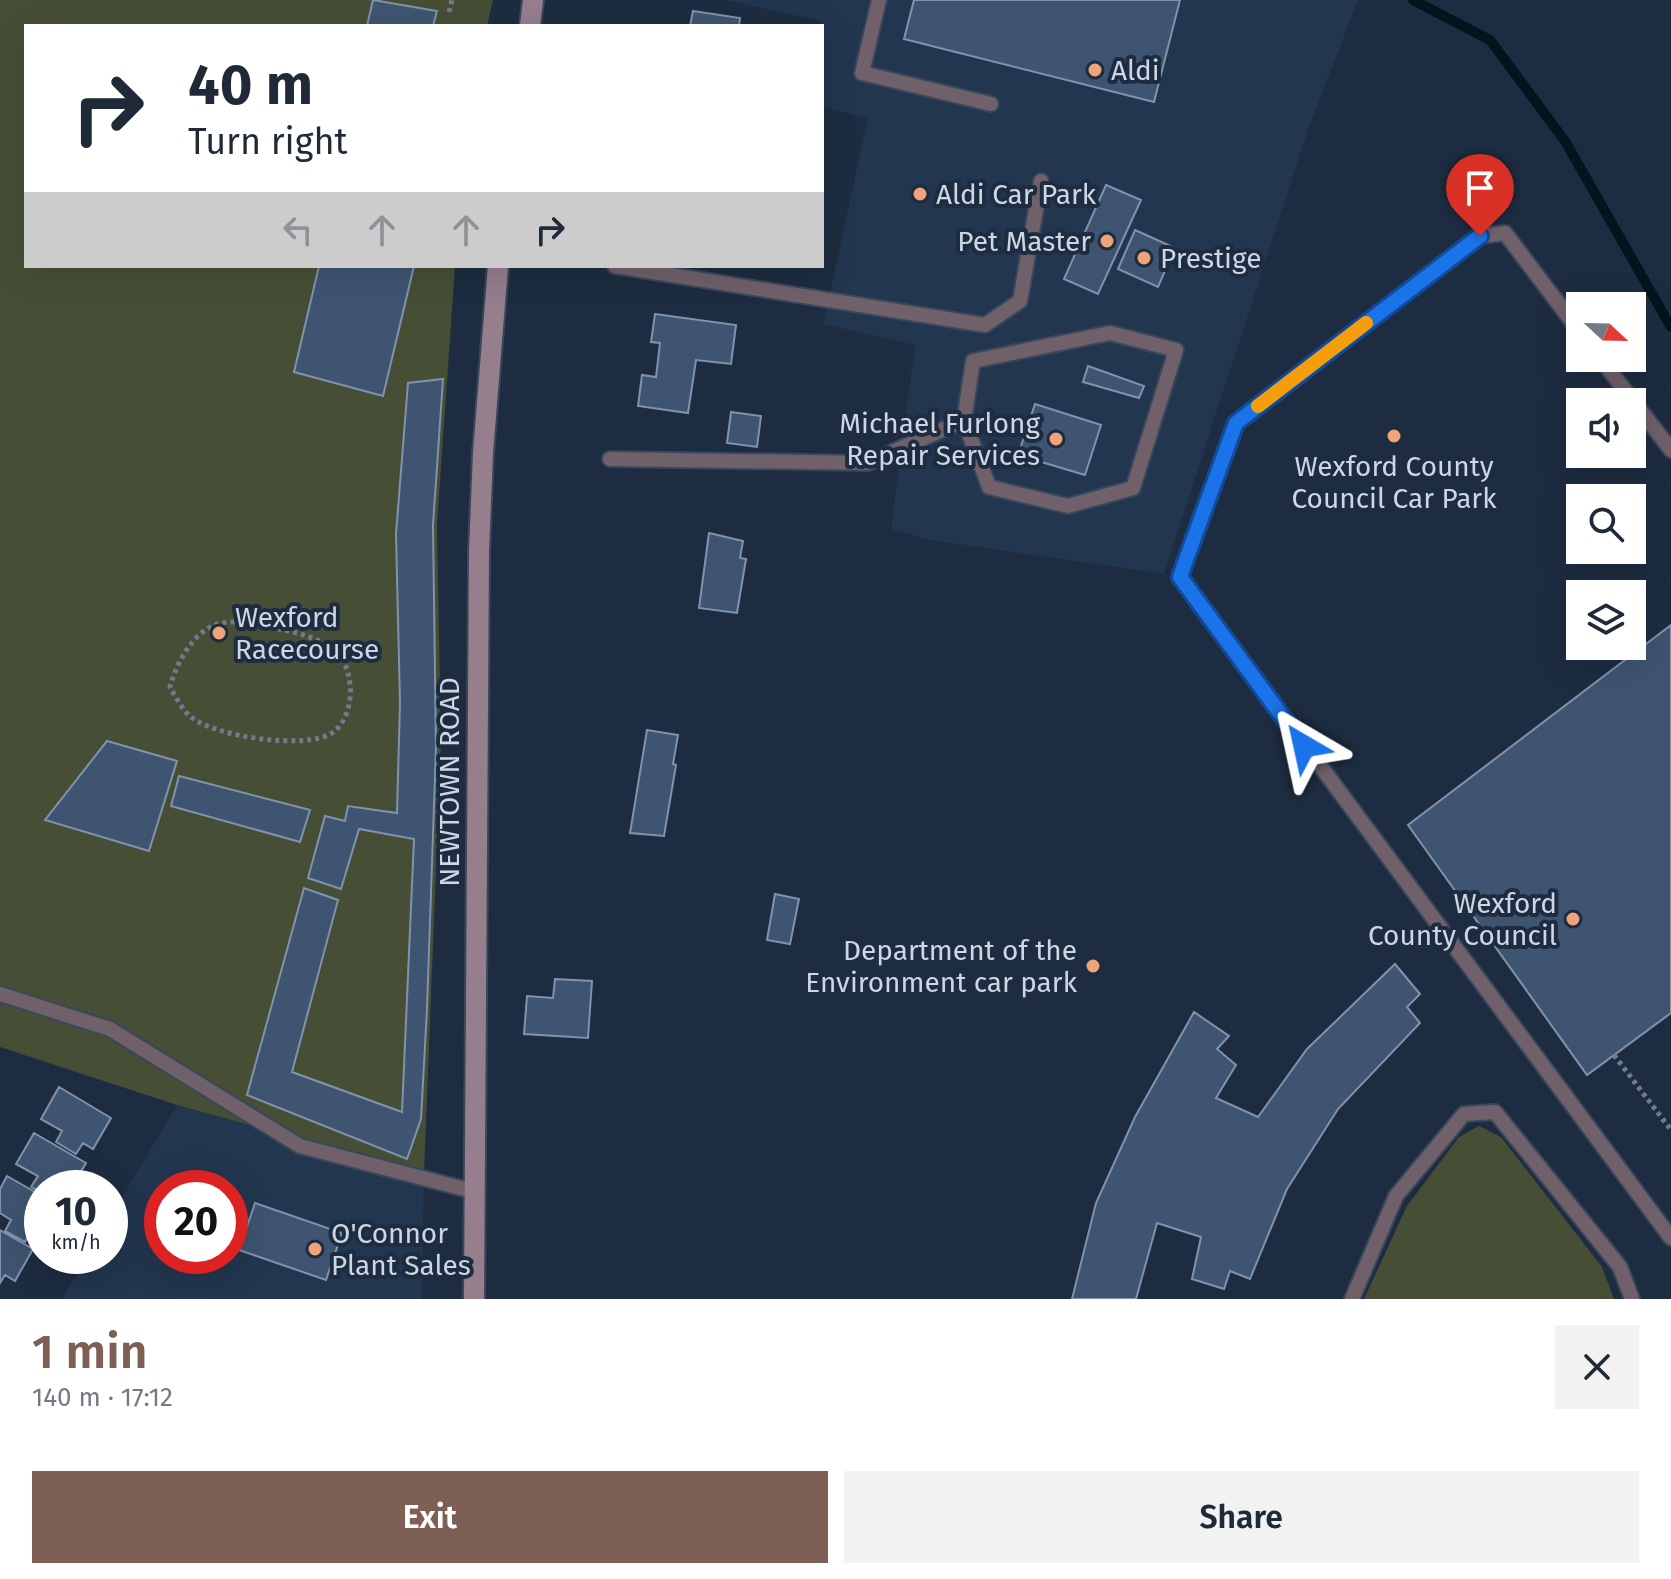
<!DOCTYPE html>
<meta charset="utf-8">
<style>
:root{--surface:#fff;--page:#f2f2f3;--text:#1f2937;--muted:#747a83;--accent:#7d5f54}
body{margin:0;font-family:"Fira Sans",sans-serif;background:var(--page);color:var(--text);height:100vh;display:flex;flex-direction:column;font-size:30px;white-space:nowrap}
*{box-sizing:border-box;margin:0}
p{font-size:26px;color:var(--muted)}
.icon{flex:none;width:44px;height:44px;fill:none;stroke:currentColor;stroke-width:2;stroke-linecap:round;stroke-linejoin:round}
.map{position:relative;height:1299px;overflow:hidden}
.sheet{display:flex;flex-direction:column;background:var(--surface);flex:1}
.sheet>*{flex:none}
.hud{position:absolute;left:24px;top:24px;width:800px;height:244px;border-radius:0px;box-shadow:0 8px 32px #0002;background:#fff;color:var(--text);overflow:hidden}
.needle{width:52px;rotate:112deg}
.tools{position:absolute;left:1566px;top:292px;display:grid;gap:16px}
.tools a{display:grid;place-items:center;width:80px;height:80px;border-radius:0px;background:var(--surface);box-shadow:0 8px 32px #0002;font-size:40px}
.speed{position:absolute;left:24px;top:1170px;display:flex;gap:16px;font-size:40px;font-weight:700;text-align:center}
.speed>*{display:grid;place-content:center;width:104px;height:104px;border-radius:50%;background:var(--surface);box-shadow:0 8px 32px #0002;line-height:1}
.speed small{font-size:20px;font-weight:400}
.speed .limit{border:12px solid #d22;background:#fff;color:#111}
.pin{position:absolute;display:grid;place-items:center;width:68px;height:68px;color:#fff;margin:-82px -34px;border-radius:50% 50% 50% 0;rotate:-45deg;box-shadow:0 0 8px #0007}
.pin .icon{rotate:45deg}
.me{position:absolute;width:88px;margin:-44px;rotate:324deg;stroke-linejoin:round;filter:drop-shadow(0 0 6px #0008)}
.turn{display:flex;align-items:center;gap:28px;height:168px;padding:0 32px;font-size:36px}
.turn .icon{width:104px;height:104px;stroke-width:2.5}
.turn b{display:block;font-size:56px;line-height:68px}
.lanes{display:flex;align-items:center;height:76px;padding:0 32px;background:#0003;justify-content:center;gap:40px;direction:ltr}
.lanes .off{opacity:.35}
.round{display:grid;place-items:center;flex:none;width:84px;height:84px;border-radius:0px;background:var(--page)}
.overview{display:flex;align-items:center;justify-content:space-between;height:136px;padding:0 32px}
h1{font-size:48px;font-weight:600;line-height:60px;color:var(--accent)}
.cta{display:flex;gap:16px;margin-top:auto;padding:16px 32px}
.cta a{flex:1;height:92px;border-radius:0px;background:var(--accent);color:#fff;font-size:32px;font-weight:600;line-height:92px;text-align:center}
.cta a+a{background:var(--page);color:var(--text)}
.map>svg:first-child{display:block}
.built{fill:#22364f;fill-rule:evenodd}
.green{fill:#464f36}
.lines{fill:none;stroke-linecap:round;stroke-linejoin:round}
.stream{stroke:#01161c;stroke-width:10}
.building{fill:#3e5470;stroke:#8193ac;stroke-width:2}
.service-casing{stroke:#39475a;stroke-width:18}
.secondary-casing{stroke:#39475a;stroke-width:24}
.path{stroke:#707c8d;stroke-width:5;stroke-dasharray:4 4;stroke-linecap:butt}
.service{stroke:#6f606a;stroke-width:14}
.secondary{stroke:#967e8d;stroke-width:20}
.route-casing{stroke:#114b97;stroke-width:20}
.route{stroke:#1a73e8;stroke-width:14}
.slow{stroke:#f59e0b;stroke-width:14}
.poi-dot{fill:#f0a278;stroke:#1d2c40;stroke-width:3}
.labels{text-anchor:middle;stroke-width:8;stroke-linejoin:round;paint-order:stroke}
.poi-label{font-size:28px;fill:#cdd7e4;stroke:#1d2c40;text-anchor:start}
.street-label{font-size:28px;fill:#cdd7e4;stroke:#1d2c40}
</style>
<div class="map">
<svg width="1671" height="1299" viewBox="0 0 1671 1299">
<rect width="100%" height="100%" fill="#1d2c40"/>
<path class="built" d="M725,0H1358L1308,130L1164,574L931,540L891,529L915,345L823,324L868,118L822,107L821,21Z
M177,1105L424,1173L422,1299H62L88,1256H110V1218ZM162,1188H230V1256H162Z"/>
<path class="green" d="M0,0H493L487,26H26V266H455L437,525L441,742L424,1173L177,1105L0,1047Z
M1479,1126L1501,1137L1602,1267L1614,1299H1364L1407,1206L1459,1137Z"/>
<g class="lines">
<path class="stream" d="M1413,0L1490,40L1565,141L1671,327"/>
</g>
<path class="building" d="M373,0L437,11L433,26H367Z
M914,0H1180L1154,102L904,39Z
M693,11L740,18L739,26H690Z
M1106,185L1141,200L1098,294L1064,279Z
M1135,230L1175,248L1158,287L1118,269Z
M319,266H414L383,396L294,372Z
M655,314L736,325L731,364L696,360L688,413L638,406L642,375L656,377L660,343L651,342Z
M1088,366L1144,386L1139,398L1083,382Z
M443,379L433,525L436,747L427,1009L421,1119L407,1159L247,1095L304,888L338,900L292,1072L402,1112L414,839L359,829L341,889L308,878L325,816L345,821L348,806L397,813L400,703L396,534L408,383Z
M1035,404L1101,425L1085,475L1018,455Z
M731,412L761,416L757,447L727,443Z
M709,533L743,541L740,558L746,559L737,613L699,608Z
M1671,625V1013L1587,1075L1408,825Z
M647,730L678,735L673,764L676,765L664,836L630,833Z
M107,741L177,761L149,851L45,820Z
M179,776L310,810L300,842L171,806Z
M775,894L799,899L790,944L767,940Z
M1395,964L1420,994L1407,1007L1420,1023L1338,1109L1287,1189L1250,1279L1230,1271L1224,1289L1192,1279L1201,1237L1157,1223L1136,1299H1072L1096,1203L1135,1117L1194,1012L1229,1036L1217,1049L1236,1065L1216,1098L1258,1117L1307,1049Z
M555,979L592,981L588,1038L524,1034L527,996L553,998Z
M59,1087L111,1118L93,1149L83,1143L76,1154L56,1142L62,1131L41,1119Z
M34,1133L86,1163L71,1188H42V1193L31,1187L38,1176L16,1164Z
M7,1176L42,1196L41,1237L31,1232L25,1242L5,1231L11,1220L0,1213V1189Z
M255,1203L342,1233L326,1280L239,1250Z
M0,1230L33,1249L15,1281L5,1275L0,1283Z"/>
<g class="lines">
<g class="service-casing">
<path id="service" d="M879,0L862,73L991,104
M615,266L985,325L1020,301L1041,181
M1580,332L1505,233L1480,236L1236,423L1180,577L1671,1238
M1110,333L1176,350L1133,488L1068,506L989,487L964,420L973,361Z
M1600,358L1671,450
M610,459L868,463L964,420
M0,994L110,1029L300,1146L476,1192
M1352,1299L1396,1196L1464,1114L1495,1112L1620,1267L1632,1299"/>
</g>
<g class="secondary-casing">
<path id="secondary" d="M530,26L533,0
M474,1299L479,552L483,453L498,266"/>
</g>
<path class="path" d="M449,12L452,0
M238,622C266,628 307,630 331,648C344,658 348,668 350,684C352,700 347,723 332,733C305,750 216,737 191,717C182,710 176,697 170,687C176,664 193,631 218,624C224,622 232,622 238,622Z
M1614,1055L1671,1130"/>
<use href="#service" class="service"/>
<use href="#secondary" class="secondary"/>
</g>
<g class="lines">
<g class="route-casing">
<path id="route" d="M1304,746L1180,577L1187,557L1236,423L1480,236"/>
</g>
<use href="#route" class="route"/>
<path class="slow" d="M1258,406L1366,323"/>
</g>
<g class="poi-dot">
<circle cx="1095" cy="70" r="8"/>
<circle cx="920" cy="194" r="8"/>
<circle cx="1107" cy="241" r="8"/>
<circle cx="1144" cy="258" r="8"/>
<circle cx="1394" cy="436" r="8"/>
<circle cx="1056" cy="439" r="8"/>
<circle cx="219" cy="633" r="8"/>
<circle cx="1573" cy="919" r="8"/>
<circle cx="1093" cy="966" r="8"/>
<circle cx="315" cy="1249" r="8"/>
</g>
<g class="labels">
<g class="poi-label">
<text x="1111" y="80">Aldi</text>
<text x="936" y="204">Aldi Car Park</text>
<text x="1091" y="251" text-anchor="end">Pet Master</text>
<text x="1160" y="268">Prestige</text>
<text x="1040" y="433" text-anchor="end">Michael Furlong<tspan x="1040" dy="32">Repair Services</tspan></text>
<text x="1394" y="476" text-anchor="middle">Wexford County<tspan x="1394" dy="32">Council Car Park</tspan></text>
<text x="235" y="627">Wexford<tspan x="235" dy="32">Racecourse</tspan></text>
<text x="1557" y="913" text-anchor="end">Wexford<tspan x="1557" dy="32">County Council</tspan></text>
<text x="1077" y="960" text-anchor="end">Department of the<tspan x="1077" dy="32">Environment car park</tspan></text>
<text x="331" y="1243">O'Connor<tspan x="331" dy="32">Plant Sales</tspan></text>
</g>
<g class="street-label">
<text transform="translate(449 782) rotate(-90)" y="10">NEWTOWN ROAD</text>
</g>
</g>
</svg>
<div class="tools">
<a><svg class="needle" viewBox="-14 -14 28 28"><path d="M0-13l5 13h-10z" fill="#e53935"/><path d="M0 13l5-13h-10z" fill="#747a83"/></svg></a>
<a><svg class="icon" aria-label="sound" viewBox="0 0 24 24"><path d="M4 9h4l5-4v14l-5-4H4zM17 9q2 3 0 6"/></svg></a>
<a><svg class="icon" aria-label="search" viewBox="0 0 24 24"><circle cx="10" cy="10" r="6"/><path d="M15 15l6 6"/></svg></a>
<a><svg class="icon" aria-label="layers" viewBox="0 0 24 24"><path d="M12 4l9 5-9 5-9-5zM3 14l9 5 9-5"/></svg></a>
</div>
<div class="speed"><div>10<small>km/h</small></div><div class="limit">20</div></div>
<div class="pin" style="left:1480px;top:236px;background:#d93025"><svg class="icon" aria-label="arrive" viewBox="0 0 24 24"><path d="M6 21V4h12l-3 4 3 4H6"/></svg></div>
<svg class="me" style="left:1304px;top:746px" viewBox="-20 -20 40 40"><path d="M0-17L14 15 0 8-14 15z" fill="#1a73e8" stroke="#fff" stroke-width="4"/></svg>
<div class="hud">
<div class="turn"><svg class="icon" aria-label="right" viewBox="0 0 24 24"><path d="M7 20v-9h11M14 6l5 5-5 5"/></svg><div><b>40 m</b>Turn right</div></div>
<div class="lanes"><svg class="icon off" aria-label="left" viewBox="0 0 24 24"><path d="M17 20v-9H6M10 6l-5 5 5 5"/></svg><svg class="icon off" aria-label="ahead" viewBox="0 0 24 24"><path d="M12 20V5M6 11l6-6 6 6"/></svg><svg class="icon off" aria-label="ahead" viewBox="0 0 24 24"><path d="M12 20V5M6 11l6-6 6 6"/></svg><svg class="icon" aria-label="right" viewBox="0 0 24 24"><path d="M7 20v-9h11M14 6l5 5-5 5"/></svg></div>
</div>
</div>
<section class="sheet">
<div class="overview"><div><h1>1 min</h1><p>140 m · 17:12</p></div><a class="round"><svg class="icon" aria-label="close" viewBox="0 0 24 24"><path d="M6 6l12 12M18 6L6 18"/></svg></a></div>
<div class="cta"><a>Exit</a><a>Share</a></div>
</section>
